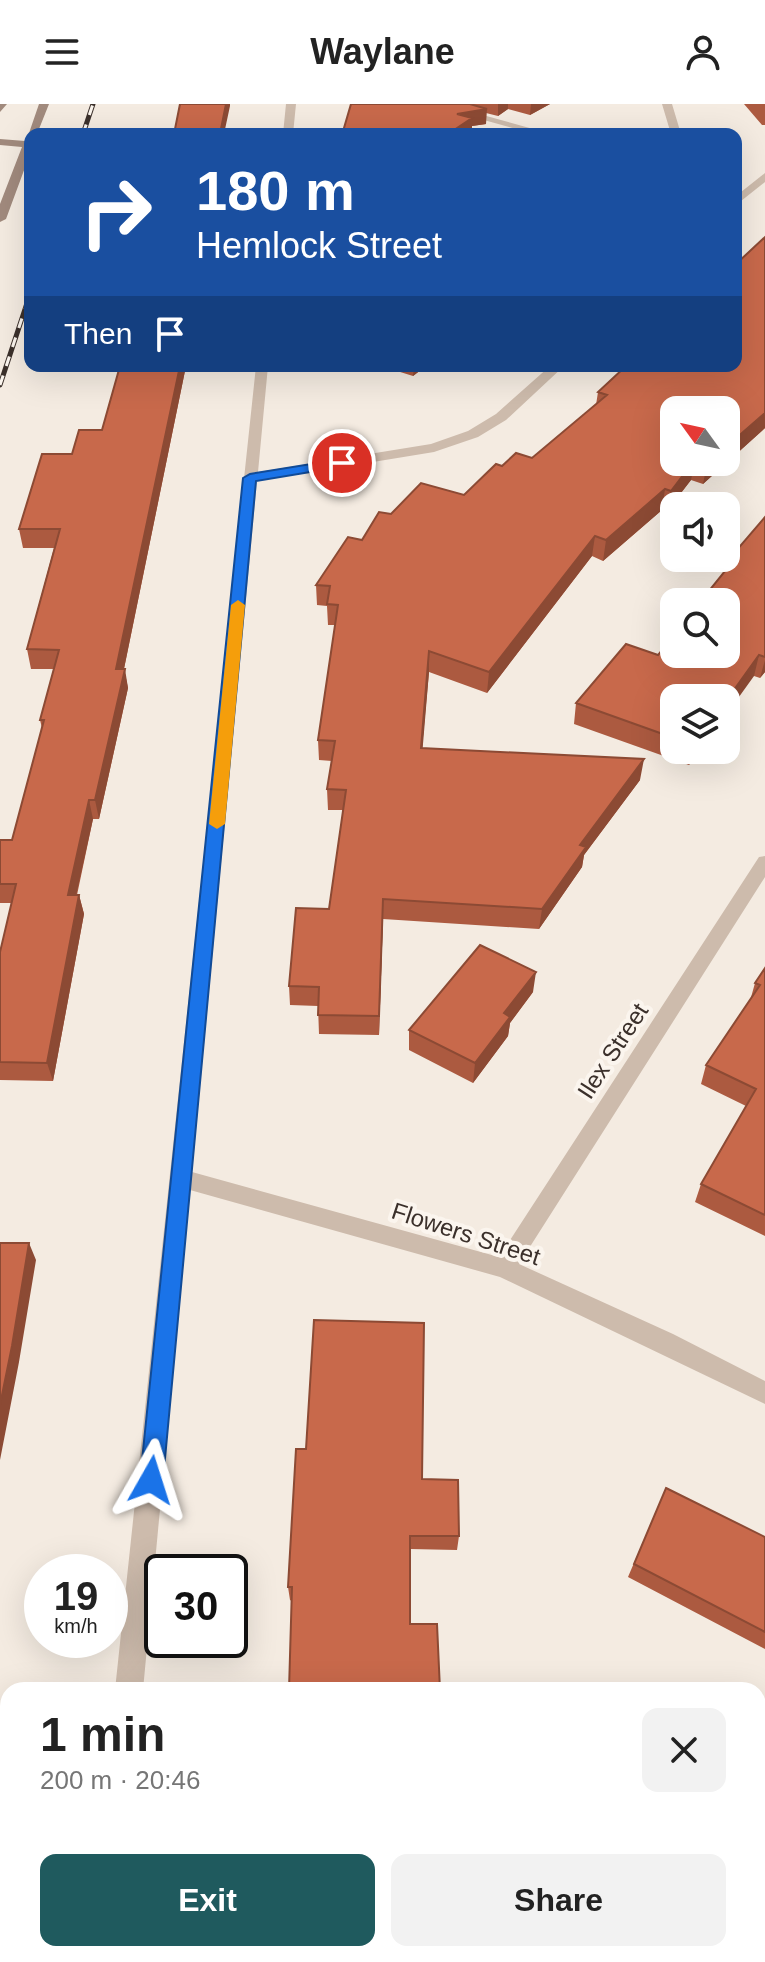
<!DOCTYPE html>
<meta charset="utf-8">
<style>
:root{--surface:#fff;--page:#f2f2f2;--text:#222;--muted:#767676;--accent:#1f5a5e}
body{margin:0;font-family:Arial,sans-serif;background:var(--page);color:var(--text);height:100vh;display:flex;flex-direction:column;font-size:30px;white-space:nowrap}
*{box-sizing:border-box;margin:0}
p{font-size:26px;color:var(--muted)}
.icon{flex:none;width:44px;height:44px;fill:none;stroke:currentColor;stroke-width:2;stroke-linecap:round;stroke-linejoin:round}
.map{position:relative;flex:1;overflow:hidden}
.side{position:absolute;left:0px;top:1578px;width:766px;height:280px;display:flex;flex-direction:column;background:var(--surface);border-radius:24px 24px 0 0;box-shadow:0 8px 32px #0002}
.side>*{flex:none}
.hud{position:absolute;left:24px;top:24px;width:718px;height:244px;border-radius:16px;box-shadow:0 8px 32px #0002;background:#1a4fa0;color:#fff;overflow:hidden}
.needle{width:52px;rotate:303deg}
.controls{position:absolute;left:660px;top:292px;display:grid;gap:16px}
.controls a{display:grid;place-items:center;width:80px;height:80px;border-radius:16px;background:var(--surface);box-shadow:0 8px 32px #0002;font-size:40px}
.speed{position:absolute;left:24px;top:1450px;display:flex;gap:16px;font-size:40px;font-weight:700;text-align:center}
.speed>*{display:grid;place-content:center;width:104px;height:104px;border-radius:50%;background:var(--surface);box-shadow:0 8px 32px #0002;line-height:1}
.speed small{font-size:20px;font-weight:400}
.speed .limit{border:4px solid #111;border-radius:12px;background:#fff;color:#111}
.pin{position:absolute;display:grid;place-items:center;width:68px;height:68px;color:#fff;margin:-34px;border:4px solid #fff;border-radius:50%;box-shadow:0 2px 8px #0007}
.me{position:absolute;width:88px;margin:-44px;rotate:6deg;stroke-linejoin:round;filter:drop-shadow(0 0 6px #0008)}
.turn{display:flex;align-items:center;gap:28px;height:168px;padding:0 40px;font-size:36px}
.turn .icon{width:104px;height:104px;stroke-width:2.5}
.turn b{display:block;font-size:56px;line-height:68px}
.then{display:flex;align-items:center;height:76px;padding:0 40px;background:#0003;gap:16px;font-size:30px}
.round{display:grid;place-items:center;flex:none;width:84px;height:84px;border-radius:16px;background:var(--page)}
.overview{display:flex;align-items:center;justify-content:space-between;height:136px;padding:0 40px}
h1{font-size:48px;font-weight:700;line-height:60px}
.button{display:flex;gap:16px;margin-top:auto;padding:16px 40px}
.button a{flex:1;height:92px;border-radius:16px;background:var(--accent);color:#fff;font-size:32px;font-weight:700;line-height:92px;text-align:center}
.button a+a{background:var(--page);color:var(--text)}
header{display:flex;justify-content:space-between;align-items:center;height:104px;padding:0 40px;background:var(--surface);font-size:36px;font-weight:700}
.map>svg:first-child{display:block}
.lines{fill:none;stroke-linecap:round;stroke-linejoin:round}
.street{fill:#cdbbac;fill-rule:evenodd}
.secondary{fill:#a18a7d;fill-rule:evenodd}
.rail-casing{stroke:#3b302b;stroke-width:5}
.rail{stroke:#fbf5ee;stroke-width:3;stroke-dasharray:10;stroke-linecap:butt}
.wall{fill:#ac5a40;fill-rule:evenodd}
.shaded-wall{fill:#8c4a34}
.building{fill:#c8694b;stroke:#8c4a34;stroke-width:2}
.route{fill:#1a73e8;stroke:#114b97;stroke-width:2}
.slow{fill:#f59e0b}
.labels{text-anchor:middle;stroke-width:8;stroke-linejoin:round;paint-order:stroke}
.street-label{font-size:24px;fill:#3b302b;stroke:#fbf5ee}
</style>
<header><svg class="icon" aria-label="menu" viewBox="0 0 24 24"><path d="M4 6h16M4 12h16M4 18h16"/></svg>Waylane<svg class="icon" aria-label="person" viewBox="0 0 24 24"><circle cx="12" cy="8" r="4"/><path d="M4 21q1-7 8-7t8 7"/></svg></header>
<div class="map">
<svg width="765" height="1858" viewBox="0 0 765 1858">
<rect width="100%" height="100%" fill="#f4ebe1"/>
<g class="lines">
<path class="street" d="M286,0H296L293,30H283Z
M426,0H443L551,30H534Z
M662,0H672L681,30H671Z
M765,69V78L736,101V92Z
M256,262H268L258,368L431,340L468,327L496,310L550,262H564L506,316L478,333L434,348L257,377L192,1068L499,1153L759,753L765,752V773L519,1160L673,1230L765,1277V1300L500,1173L190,1086L143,1586H115Z
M87,1850H117L116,1858H86Z"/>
<path class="secondary" d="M0,0H7L0,8Z
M39,0H49L37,30L28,32Z
M30,33V50L6,115L0,118V100L22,43L0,41V35L25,37Z"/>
<g class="rail-casing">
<path id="rail" d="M83,30L93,0
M0,281L30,190"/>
</g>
<use href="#rail" class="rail"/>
</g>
<path class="wall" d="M351,0H550L530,11L508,5L498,12L486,9V20L472,22V29L470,30H343Z
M744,0H765V21H762Z
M765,133V324L703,380L691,376L667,407L662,406L603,457L592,452L487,589L429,568L422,644L640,676L584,751L582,763L539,825L383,815L379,931L319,930L318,902L290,901L289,882L329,805L343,706H328L327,685L332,657L319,656L318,636L335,521H328L327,502L317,501L316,481L362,436L391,410L464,391L502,362L532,354L596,301L598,288ZM726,306V358H674Z
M120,262H186L124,565L128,584L99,715H93L77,791H79L84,810L53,977L0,976V848L12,799H0V736H12L42,624L40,616L54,565H31L27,545L54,444H23L19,425L72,350L102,326Z
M381,262H426L413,272Z
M435,262H461L454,268Z
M765,413V568L760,574L754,572L674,594V646H700L689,661L574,620L576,599L658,551L727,465L729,455Z
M765,864V1132L695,1098L701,1080L746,1002L701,980L706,961L750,897L755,879Z
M533,888L510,919L508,932L473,979L409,946V926Z
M306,1345L422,1375L459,1432L457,1446L410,1445V1520L440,1586L290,1496L288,1483Z
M666,1384L765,1433V1545L628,1473Z
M758,1739L765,1743V1829L758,1824Z"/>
<path class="shaded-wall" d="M226,0H230V2L224,30H220Z
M498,0H508V5L498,12Z
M531,0H550L530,11Z
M487,5L486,20L472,22V29L470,30H448L457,10Z
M180,262H186L120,584L116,565Z
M414,262H426L413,272Z
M765,309V324L703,380L707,360L709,358H726V343Z
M693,358H695L691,376L667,407L671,387Z
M665,385L662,406L603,457L606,436Z
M595,432L592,452L487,589L489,568Z
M429,547V568L421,664V644Z
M759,551L754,572L726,611V597Z
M765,556V568L760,574Z
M125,565L128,584L99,715L95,696Z
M693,646H700L689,661Z
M644,655L640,676L584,751L582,763L539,825L542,805L580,741Z
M89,696L93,715L72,810L68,791Z
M79,791L84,810L53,977L47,959Z
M383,795V815L379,931V912Z
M536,868L533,888L510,919L508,932L473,979L475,959L504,909Z
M29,1139L36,1156L19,1258L0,1356V1301Z"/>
<path class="building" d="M180,0H226L220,30H174Z
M351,0H470L487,5L457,10L472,14L448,30H343L344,24Z
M765,133V309L726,343V306H674V358H693L671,387L665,385L606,436L595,432L489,568L429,547L421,644L644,655L580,741L586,743L542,805L383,795L379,912L318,911L319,883L289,882L296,804L329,805L346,686L327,685L335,637L318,636L338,501L327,500L330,482L316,481L348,433L362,436L379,408L391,410L421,379L464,391L496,360L502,362L516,349L532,354L607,291L598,288L626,262H736V160Z
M120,262H180L116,565H125L95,696H89L68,791H79L47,959L0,958V848L16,780H0V736H12L44,616H40L59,546L27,545L60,425H19L42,350H72L79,326H102Z
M765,413V553L759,551L726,597V594H674V634L576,599L626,540L658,551L674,531V550H726V498H700L734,456L729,455Z
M480,841L536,868L504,909L510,913L475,959L409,926Z
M765,864V1111L701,1080L756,985L706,961L760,881L755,879Z
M0,1139H29L12,1242L0,1301Z
M314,1216L424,1219L422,1375L458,1376L459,1432H410V1520H437L440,1586H289L292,1483H288L296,1345H306Z
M666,1384L765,1433V1528L634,1460Z
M758,1739L765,1743V1822L758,1817Z
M276,1850H412V1858H275Z"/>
<path class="route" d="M342,355L348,359L346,362L256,377L163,1376L159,1383L151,1387L143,1383L140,1376L243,374L250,370Z"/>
<path class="slow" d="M238,496L245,501L225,720L217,725L209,720L231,501Z"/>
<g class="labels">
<g class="street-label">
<text transform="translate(613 947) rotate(-57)" y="8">Ilex Street</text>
<text transform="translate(466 1130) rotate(18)" y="8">Flowers Street</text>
</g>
</g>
</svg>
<div class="controls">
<a><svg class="needle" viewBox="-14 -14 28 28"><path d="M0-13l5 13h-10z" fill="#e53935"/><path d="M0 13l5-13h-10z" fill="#767676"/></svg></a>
<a><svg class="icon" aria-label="sound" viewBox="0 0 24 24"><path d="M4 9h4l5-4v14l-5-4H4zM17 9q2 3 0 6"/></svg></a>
<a><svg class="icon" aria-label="search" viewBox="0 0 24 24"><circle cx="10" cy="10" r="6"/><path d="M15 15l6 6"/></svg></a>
<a><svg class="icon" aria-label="layers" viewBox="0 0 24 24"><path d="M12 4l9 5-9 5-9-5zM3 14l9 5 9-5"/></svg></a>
</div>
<div class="speed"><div>19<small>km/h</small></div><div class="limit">30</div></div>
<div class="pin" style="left:342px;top:359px;background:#d93025"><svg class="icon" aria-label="arrive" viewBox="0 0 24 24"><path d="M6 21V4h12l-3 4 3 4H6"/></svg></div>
<svg class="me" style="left:151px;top:1376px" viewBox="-20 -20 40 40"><path d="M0-17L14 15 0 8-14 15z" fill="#1a73e8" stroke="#fff" stroke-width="4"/></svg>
<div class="hud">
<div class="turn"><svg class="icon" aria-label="right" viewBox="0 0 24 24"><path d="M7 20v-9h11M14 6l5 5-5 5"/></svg><div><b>180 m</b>Hemlock Street</div></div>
<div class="then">Then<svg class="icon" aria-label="arrive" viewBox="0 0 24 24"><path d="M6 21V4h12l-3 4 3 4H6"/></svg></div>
</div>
<section class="side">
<div class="overview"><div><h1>1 min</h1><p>200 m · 20:46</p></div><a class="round"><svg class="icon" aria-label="close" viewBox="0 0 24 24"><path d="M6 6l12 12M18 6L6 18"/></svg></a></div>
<div class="button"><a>Exit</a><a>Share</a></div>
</section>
</div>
